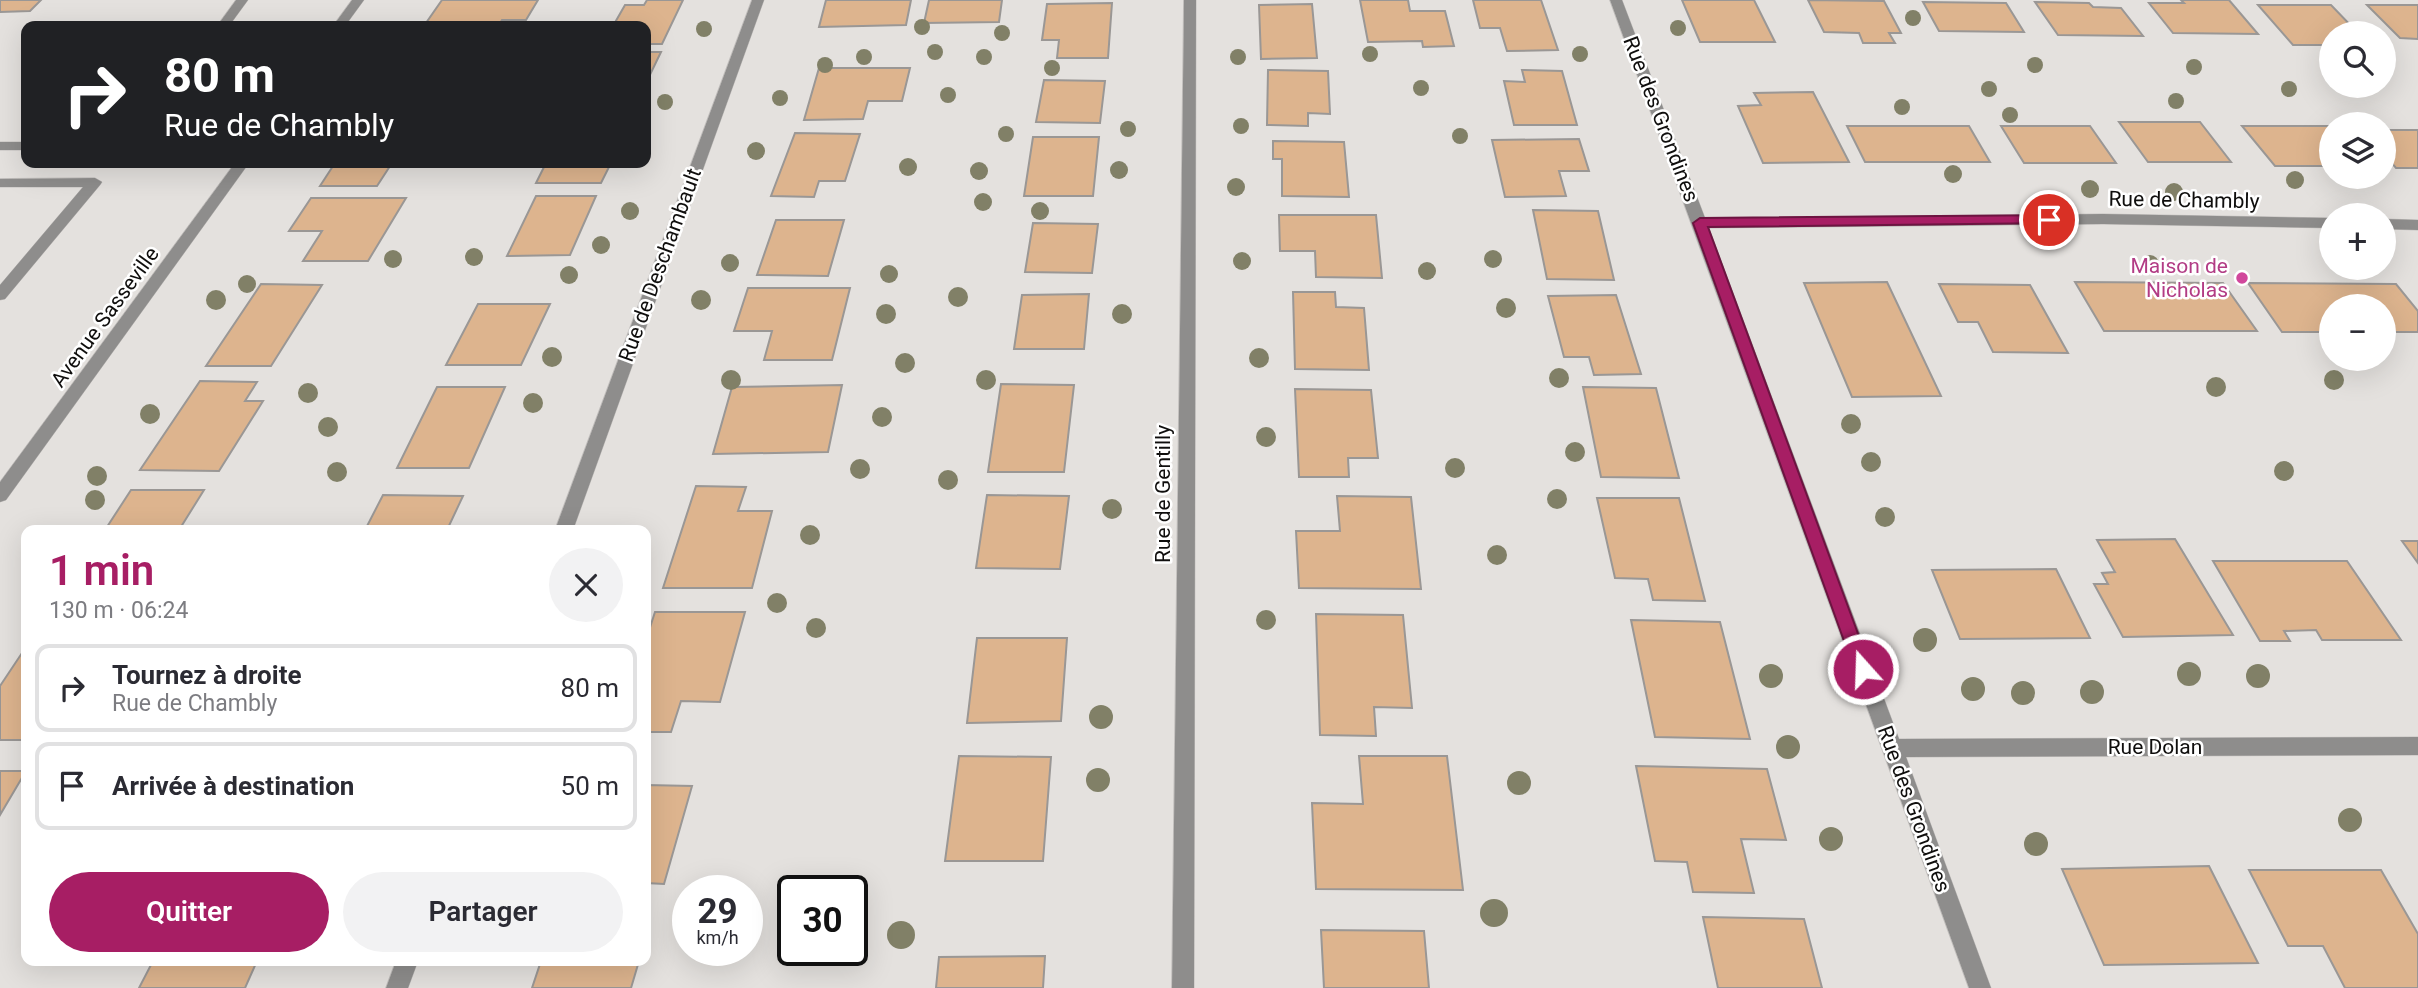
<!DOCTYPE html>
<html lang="fr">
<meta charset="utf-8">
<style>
:root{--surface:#fff;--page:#f2f2f3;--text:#2b2b33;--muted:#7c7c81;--line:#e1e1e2;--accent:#a71e64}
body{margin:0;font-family:Roboto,sans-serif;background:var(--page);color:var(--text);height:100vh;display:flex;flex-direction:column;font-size:26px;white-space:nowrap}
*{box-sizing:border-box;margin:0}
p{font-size:23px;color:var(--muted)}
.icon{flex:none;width:38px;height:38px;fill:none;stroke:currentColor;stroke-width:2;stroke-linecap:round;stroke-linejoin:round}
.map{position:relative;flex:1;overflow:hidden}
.drawer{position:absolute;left:21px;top:525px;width:630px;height:441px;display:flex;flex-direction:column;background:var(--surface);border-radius:14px;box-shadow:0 7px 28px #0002}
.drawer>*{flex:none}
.banner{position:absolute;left:21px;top:21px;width:630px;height:147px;border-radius:14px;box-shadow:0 7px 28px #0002;background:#202124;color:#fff;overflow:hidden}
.controls{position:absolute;left:2319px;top:21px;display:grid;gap:14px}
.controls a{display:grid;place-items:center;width:77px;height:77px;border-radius:50%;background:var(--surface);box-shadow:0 7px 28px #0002;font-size:35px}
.speed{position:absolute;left:672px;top:875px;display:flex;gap:14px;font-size:35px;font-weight:700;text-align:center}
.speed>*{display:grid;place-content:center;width:91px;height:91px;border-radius:50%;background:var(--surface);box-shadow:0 7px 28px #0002;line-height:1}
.speed small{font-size:18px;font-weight:400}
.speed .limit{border:4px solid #111;border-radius:10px;background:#fff;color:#111}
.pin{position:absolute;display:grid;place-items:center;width:60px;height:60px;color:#fff;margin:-30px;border:4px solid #fff;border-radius:50%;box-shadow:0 2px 7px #0007}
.me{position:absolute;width:77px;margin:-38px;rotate:340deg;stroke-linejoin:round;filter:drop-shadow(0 0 5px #0008)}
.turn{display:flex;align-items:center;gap:24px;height:147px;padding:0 28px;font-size:32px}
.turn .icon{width:91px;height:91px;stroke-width:2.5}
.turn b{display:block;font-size:49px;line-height:60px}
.round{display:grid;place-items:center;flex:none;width:74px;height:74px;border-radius:37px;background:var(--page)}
.head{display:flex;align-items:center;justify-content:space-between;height:119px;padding:0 28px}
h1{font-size:42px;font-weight:600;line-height:52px;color:var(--accent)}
.action{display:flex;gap:14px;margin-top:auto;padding:14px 28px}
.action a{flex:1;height:80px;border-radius:42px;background:var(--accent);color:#fff;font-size:28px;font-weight:600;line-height:80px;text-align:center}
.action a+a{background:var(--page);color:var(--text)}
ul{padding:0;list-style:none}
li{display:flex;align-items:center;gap:21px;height:88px;margin:0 14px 10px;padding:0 14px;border:4px solid var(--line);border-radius:14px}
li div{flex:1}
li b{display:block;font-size:26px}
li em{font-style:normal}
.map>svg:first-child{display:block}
.building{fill:#ddb48e;stroke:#9a9795;stroke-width:2}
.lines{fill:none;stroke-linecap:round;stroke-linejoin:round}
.service-casing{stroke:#c2bfbd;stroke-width:1}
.minor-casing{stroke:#c2bfbd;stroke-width:1}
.service{fill:#8e8d8c;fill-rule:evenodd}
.minor{fill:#8e8d8c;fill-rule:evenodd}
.tree{fill:#818067}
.route{fill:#a71e64;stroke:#6d1441;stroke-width:2}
.hotel-dot{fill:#d1479c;stroke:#fff;stroke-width:2.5}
.labels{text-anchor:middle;stroke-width:5;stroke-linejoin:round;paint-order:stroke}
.street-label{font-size:21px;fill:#0f0e0d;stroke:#fff}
.hotel-label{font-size:21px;fill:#b23c85;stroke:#fff;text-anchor:end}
</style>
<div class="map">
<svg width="2418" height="988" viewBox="0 0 2418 988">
<rect width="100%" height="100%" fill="#e4e1de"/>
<path class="building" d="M0,0H41L30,11L0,12Z
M442,0H538L526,20H502L500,23H426Z
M647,0H683L662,44H646V26H613L625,5H644Z
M826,0H911L906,25L819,27Z
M929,0H1002L999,22L924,23Z
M1360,0H1408L1410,11H1445L1454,46L1423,47L1422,41L1368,42Z
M1473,0H1541L1558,50L1507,51L1500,28H1480Z
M1682,0H1754L1775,42H1700Z
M1808,0L1884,1L1901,33H1889L1895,43H1863L1859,33L1824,32Z
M2181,0H2229L2258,34L2173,33L2149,3H2184Z
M1923,2L2006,3L2024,32L1939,31Z
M2035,2L2089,3L2093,7L2121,8L2143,36L2058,35Z
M1112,3L1108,58H1057L1059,40H1042L1047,4Z
M1312,4L1317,58L1261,59L1259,5Z
M2258,5H2331L2358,33H2331V45H2293Z
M2367,5H2418V39L2400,38Z
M646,52H661L646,83Z
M819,68H910L902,101H868L863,119L804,120Z
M1268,70L1328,71L1330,114L1308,113V126L1267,125Z
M1522,70L1562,71L1577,125H1514L1504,81L1525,82Z
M1044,80L1105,81L1100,123L1036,122Z
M1813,92L1849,162L1763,163L1738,106L1761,105L1754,93Z
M2119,122H2200L2231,162H2148Z
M1847,126H1969L1990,162H1865Z
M2001,126H2090L2116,163H2024Z
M2242,126H2331V166H2275Z
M2384,130H2418V168H2396L2384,154Z
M795,133L860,134L845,181H819L814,197L771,196Z
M1033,137H1099L1093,196H1024Z
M1579,139L1589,171H1559L1566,196L1505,197L1492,140Z
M1273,141L1344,142L1349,197L1282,196V159H1273Z
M335,163H392L377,186H320Z
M546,163H611L601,183H536Z
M536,196H596L570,255L507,256Z
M311,198H406L368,261H303L322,231H289Z
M1533,210L1598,211L1614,280L1547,279Z
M1279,215H1376L1382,278L1316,277L1315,251H1280Z
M776,220H844L828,276L757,275Z
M1033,223L1098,224L1092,273L1025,272Z
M1887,282L1941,396L1852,397L1804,283Z
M2075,282L2223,283L2257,331H2104Z
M2248,283L2396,284L2418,311V332H2384V306H2331V332H2282Z
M261,284L322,285L271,366H206Z
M1939,284L2030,285L2068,353L1993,352L1978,322H1958Z
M748,288H850L832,360H764L772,331H734Z
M1293,292H1335L1336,307L1364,308L1369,370L1295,369Z
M1089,294L1084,349H1014L1022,295Z
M1616,295L1641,374L1594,375L1589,357H1564L1548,296Z
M478,304H550L521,365H446Z
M200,381L257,382L245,401H263L219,471L140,470Z
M1001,384L1074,385L1064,472H988Z
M842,385L828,452L713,454L732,387Z
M437,387H505L469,468H397Z
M1583,387L1656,388L1679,478L1601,477Z
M1295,389L1371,390L1378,458H1348L1349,477H1299Z
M696,486L746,487L738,511H772L752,588H663Z
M131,490H204L179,530H105Z
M383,495L463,496L447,530H365Z
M987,495L1069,496L1060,569L976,568Z
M1337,496L1411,497L1421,589L1299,588L1296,531H1340Z
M1597,498H1679L1705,601L1653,600L1648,579L1615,578Z
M2175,539L2233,635L2123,637L2094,584H2108L2102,573L2115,572L2097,540Z
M2402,541H2418V563Z
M2213,561H2347L2401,640H2322L2316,630L2284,631L2290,641H2260Z
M2056,569L2090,638L1960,639L1932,570Z
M655,612H745L720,702L681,701L671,732H646V640Z
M1316,614L1403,615L1412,708L1374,707L1376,736L1320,735Z
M1631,620L1720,622L1750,739L1655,737Z
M977,638H1067L1061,721L967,723Z
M26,647V740H0V686Z
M959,756L1051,757L1043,861H945Z
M1359,756H1447L1463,890L1316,889L1312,803L1363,804Z
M1636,766L1767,769L1786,840L1741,839L1754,893L1693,892L1687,862L1655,861Z
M0,771H26L0,815Z
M646,785L692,786L664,884L646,883Z
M2209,866L2258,963L2104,965L2062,869Z
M2249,870H2381L2418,934V988H2345L2323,946H2288Z
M1703,917L1804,919L1822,988H1718Z
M1321,930L1424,931L1429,988H1324Z
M1045,956L1043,988H936L939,957Z
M153,961H257L245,988H139Z
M541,961H639L631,988H532Z"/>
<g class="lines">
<g class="service-casing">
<path id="service" d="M236,0H248L229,26H217Z
M0,142H26V150H0Z
M95,178L102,182L100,185L5,299L0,300V285L83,187H0V179Z"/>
</g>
<g class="minor-casing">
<path id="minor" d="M352,0H364L345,26H333Z
M752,0H764L573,530H555Z
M1184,0H1196L1194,988H1172Z
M1610,0H1622L1705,218L2103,214L2331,218V228L2103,224L1709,228L1899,739L2418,737V755L1906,757L1991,988H1969Z
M235,163H249L6,500L0,502V482Z
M2384,219L2418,220V230L2384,229Z
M396,961H418L408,988H386Z"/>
</g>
<use href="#service" class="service"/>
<use href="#minor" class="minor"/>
</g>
<g class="tree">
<circle cx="1913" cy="18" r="8"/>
<circle cx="922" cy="27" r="8"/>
<circle cx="1678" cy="28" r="8"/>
<circle cx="704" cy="29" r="8"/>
<circle cx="1002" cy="33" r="8"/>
<circle cx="935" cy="52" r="8"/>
<circle cx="1370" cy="54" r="8"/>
<circle cx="1580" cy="54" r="8"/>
<circle cx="864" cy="57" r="8"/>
<circle cx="984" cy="57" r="8"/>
<circle cx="1238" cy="57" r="8"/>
<circle cx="825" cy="65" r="8"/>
<circle cx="2035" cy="65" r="8"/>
<circle cx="2194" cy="67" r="8"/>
<circle cx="1052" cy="68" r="8"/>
<circle cx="1421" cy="88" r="8"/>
<circle cx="1989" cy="89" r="8"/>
<circle cx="2289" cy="89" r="8"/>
<circle cx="948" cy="95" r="8"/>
<circle cx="780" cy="98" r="8"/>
<circle cx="2176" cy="101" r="8"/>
<circle cx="665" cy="102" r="8"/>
<circle cx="1902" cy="107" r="8"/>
<circle cx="2010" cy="115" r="8"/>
<circle cx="1241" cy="126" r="8"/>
<circle cx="1128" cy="129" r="8"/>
<circle cx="1006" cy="134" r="8"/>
<circle cx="1460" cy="136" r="8"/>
<circle cx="756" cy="151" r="9"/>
<circle cx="908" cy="167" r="9"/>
<circle cx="1119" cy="170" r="9"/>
<circle cx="979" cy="171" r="9"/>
<circle cx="1953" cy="174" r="9"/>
<circle cx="2295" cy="180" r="9"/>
<circle cx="1236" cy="187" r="9"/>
<circle cx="2090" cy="189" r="9"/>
<circle cx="2174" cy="192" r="9"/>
<circle cx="983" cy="202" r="9"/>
<circle cx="630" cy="211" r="9"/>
<circle cx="1040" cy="211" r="9"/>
<circle cx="601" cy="245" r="9"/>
<circle cx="474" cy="257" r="9"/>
<circle cx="393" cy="259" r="9"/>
<circle cx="1493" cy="259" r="9"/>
<circle cx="1242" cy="261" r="9"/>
<circle cx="730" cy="263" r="9"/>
<circle cx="2150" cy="264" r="9"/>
<circle cx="1427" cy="271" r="9"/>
<circle cx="889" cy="274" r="9"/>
<circle cx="569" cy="275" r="9"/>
<circle cx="247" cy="284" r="9"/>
<circle cx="958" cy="297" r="10"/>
<circle cx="216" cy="300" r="10"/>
<circle cx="701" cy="300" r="10"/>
<circle cx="1506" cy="308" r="10"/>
<circle cx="886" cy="314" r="10"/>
<circle cx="1122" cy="314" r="10"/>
<circle cx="552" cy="357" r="10"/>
<circle cx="1259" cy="358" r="10"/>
<circle cx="905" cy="363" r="10"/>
<circle cx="1559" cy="378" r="10"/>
<circle cx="731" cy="380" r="10"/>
<circle cx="986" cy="380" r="10"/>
<circle cx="2334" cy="380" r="10"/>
<circle cx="2216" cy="387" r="10"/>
<circle cx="308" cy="393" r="10"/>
<circle cx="533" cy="403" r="10"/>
<circle cx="150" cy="414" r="10"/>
<circle cx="882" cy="417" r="10"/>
<circle cx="1851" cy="424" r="10"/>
<circle cx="328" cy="427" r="10"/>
<circle cx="1266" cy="437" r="10"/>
<circle cx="1575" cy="452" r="10"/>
<circle cx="1871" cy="462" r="10"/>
<circle cx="1455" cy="468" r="10"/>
<circle cx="860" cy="469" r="10"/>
<circle cx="2284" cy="471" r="10"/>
<circle cx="337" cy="472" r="10"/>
<circle cx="97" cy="476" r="10"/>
<circle cx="948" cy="480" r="10"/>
<circle cx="1557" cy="499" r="10"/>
<circle cx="95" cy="500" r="10"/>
<circle cx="1112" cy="509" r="10"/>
<circle cx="1885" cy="517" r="10"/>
<circle cx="810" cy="535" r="10"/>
<circle cx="1497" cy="555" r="10"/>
<circle cx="777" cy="603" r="10"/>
<circle cx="1266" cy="620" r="10"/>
<circle cx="816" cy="628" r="10"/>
<circle cx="1925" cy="640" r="12"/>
<circle cx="2189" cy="674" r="12"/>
<circle cx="1771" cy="676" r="12"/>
<circle cx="2258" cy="676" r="12"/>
<circle cx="1973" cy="689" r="12"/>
<circle cx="2092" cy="692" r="12"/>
<circle cx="2023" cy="693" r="12"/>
<circle cx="1101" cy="717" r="12"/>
<circle cx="1788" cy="747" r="12"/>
<circle cx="1098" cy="780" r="12"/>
<circle cx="1519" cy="783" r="12"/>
<circle cx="2350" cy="820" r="12"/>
<circle cx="1831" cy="839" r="12"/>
<circle cx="2036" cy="844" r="12"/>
<circle cx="1494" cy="913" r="14"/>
<circle cx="901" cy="935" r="14"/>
</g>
<path class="route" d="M2049,215L2054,217V223L1708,227L1871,669L1869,674L1863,676L1856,674L1693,223L1700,218Z"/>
<circle class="hotel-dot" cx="2242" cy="278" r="7"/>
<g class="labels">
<g class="street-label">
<text transform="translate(1661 119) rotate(69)" y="7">Rue des Grondines</text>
<text transform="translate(2184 200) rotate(1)" y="7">Rue de Chambly</text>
<text transform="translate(660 265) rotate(-70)" y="7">Rue de Deschambault</text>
<text transform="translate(105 317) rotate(-54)" y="7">Avenue Sasseville</text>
<text transform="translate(1163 494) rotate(-90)" y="7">Rue de Gentilly</text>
<text x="2155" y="754">Rue Dolan</text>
<text transform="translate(1914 809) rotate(70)" y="7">Rue des Grondines</text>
</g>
<g class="hotel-label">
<text x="2228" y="273">Maison de<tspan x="2228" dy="24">Nicholas</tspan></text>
</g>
</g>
</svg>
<div class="controls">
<a><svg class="icon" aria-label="search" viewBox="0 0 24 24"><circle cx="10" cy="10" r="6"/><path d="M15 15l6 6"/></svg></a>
<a><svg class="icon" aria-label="layers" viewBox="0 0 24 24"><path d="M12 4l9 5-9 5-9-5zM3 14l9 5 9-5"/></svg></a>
<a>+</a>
<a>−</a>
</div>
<div class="speed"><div>29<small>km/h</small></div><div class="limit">30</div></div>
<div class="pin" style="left:2049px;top:220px;background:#d93025"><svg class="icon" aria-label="arrive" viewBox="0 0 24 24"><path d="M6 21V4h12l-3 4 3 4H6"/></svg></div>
<svg class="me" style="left:1863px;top:669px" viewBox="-20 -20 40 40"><circle r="17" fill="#a71e64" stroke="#fff" stroke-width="3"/><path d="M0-11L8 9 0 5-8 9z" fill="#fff"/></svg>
<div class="banner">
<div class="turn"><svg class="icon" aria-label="right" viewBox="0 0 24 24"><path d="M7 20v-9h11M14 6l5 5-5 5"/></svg><div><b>80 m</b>Rue de Chambly</div></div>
</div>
<section class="drawer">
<div class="head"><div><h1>1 min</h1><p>130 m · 06:24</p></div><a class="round"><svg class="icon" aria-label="close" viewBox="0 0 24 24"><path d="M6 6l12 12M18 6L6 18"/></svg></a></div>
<ul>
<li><svg class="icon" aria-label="right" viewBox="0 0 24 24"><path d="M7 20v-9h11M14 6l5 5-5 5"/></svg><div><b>Tournez à droite</b><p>Rue de Chambly</p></div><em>80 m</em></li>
<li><svg class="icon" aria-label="arrive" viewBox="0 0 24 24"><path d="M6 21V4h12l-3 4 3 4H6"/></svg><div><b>Arrivée à destination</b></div><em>50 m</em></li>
</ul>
<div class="action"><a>Quitter</a><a>Partager</a></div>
</section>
</div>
